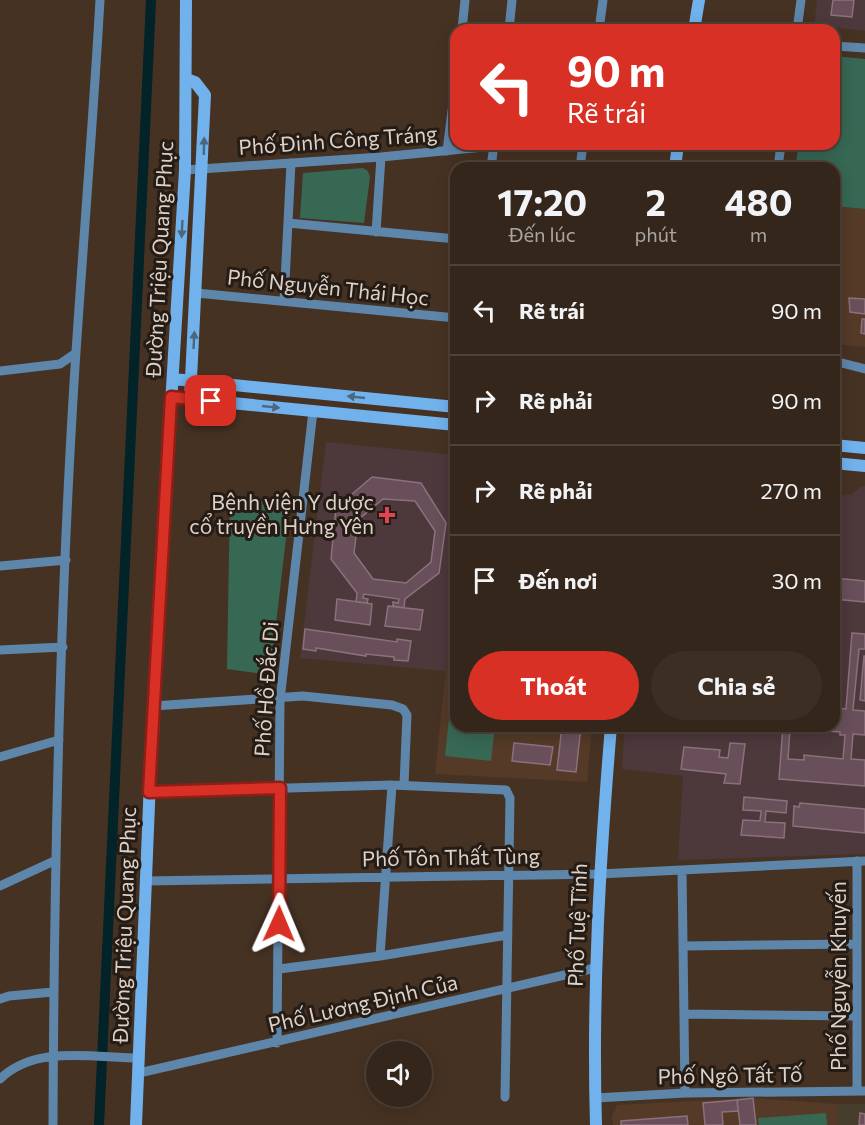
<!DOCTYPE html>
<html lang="vi">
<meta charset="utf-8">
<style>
:root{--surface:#34261a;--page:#3c2e23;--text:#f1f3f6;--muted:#a9a5a2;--line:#4e4339;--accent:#d93025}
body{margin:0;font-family:Commissioner,sans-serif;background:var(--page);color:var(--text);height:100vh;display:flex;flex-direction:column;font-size:22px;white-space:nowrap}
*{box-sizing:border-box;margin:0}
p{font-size:20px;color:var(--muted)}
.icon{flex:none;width:33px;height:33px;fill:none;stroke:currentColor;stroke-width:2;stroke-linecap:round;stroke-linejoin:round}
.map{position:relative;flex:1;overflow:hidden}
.sheet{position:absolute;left:450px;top:162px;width:390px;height:570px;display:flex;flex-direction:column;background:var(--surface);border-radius:18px;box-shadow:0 3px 15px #0003,0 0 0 2px var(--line)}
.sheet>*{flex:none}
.guide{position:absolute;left:450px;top:24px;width:390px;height:126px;border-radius:18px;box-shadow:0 3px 15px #0003,0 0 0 2px var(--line);background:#d93025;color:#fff;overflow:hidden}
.tools{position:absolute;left:366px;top:1041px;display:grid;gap:12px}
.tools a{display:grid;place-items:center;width:66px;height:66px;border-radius:50%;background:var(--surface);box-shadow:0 3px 15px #0003,0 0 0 2px var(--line);font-size:30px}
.pin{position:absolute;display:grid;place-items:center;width:51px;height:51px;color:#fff;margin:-26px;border-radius:12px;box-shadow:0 3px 9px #0006}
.me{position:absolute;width:66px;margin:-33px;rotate:1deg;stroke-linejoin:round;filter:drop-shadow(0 0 4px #0008)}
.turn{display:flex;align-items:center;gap:21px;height:126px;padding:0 18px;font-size:27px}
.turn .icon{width:78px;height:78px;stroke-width:2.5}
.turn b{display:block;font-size:42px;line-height:51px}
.eta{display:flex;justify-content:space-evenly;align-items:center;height:102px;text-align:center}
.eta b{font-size:36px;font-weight:700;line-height:42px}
.primary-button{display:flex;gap:12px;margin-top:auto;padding:12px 18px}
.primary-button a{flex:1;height:69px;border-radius:36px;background:var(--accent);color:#fff;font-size:24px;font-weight:700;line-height:69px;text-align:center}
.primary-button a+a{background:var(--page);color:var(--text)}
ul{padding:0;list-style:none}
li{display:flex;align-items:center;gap:18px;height:90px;padding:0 18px;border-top:2px solid var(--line)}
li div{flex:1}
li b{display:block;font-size:22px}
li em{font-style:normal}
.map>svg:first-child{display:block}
.commercial{fill:#463d2c}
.built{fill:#543a27}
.medical{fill:#4d383c}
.green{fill:#376854}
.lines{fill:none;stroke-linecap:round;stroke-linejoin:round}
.canal{stroke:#022328;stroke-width:10}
.building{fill:#684f5a;stroke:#8b717c;stroke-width:1.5;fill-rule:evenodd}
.street{stroke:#5e86aa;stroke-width:9}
.secondary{stroke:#71b2ec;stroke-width:12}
.oneway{fill:#4b6780}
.route-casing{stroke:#8d1f18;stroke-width:15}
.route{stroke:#d93025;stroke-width:10}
.health-dot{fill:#e0444e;stroke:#251c15;stroke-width:2}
.labels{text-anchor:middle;stroke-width:6;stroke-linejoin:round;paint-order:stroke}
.street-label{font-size:21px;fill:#dcd0c7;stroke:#251c15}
.poi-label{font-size:21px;fill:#dcd0c7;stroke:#251c15;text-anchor:end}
</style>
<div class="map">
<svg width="865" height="1125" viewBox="0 0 865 1125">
<rect width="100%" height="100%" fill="#463223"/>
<path class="commercial" d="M837,1104H865V1125H838Z"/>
<path class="built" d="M834,206L865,209V347L834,344Z
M456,576V726H592L587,782L435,774Z
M753,1098L837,1104L838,1125H613L612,1116L617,1105Z"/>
<path class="medical" d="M817,0H865V31L814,25Z
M326,442L456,455V576L446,671L300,658Z
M862,486H865V854L678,860L683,776L622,769L625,726H834V494L851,495Z"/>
<path class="green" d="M834,56L865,59V209L834,206V168H796L798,144H834Z
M363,168L368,171L370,177L364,223L300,218L303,173Z
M230,498L290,504L270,675L227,669Z
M453,679H456V726H495L491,761L445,756Z
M826,1113L827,1125H759L758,1118Z"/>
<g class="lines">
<path class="canal" d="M99,1125L151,0"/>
</g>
<path class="building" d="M833,0H854L852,17L831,15Z
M849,298L865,299V314L850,312Z
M862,319H865V334L861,333Z
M372,477L421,483L446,523L439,573L405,599L404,608L393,606V602L398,603L399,599L364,594L363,598L368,599L367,603L356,602L357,593L331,559L336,508ZM383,499L415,501L435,531L431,562L406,583L373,579L354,553L358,520Z
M834,578L865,581V602L834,599Z
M337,599L372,604L370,625L335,620Z
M388,606L423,610L420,630L385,626Z
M305,629L397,642V639L411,641L408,661L394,660V657L366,654V656L316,648V651L303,649Z
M852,633L865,634V649H859L853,710L865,711V735L853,734L851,759L865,760V786L779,779L783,726H834V708L846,709ZM790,728L840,732V735H845L843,759L804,755V760L788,759Z
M864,656H865V701L860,700Z
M562,726H581L576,772L557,770Z
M514,743L553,747L550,765L512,761Z
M730,743L745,744L740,784L724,783L726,774L681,769L684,747L720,750L719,757L728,758Z
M744,797L787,801L786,813L766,811L765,822L785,823L784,838L741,835L743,820L760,821L761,811L743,810Z
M800,803L865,809V833L793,826L794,806L799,807Z
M753,1098L756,1125H740L737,1100Z
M737,1100L738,1111L722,1112L723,1125H705L703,1103Z
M860,1113L865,1114V1125H859Z
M687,1116L688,1125H621V1121Z"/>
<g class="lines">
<path class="street" d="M462,30L465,0
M509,30L512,0
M599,30L603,0
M797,30L801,0
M834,46L865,48
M447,151L456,79
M491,168L494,144
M580,168L583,144
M778,168L781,144
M185,170L381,157L494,146
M288,223L456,239
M376,232L381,157
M196,293L456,318
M284,301L291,163
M834,361L865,369
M0,371L60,364L76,353
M0,566L66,560
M0,650L63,647
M153,706L303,696L392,705L403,709L407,715L404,785
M0,757L59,740
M149,792L392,785L506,790L510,798L505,1097
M857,861V1091
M682,870L685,1093
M145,881L599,874L865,861
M0,886L54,861
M683,946L857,944
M380,956L392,785
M279,969L380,956L507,935
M0,999L9,996L53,992
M684,1014L857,1016
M277,1043L280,700L313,411
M139,1073L595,968
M0,1079C36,1044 94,1058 140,1058
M595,1098L685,1093L865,1091
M53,1125C54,872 59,619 75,367C83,245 93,122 100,0"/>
<path class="secondary" d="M694,30L699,0
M187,79L195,82L205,95L190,399
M675,168L678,144
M173,379L456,407
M171,397L456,425
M834,445L865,448
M834,463L865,466
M136,1125L153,706L185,170L186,0
M596,1125C592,991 600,859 611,726"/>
</g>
<defs><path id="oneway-solid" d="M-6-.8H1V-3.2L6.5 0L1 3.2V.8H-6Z" transform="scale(1.5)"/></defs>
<g class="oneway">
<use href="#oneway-solid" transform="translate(204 146) rotate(-89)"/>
<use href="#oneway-solid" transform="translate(182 229) rotate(93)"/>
<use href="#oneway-solid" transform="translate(194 340) rotate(-87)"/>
<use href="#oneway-solid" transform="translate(356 397) rotate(-174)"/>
<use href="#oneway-solid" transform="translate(271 407) rotate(6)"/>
</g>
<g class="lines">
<g class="route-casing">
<path id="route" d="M211,401L171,397L149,792L280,788L279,924"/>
</g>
<use href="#route" class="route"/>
</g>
<path class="health-dot" d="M384 506h6v6h6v6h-6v6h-6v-6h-6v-6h6z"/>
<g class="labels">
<g class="street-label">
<text transform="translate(338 141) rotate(-4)" y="7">Phố Đinh Công Tráng</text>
<text transform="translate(160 259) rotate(-87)" y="7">Đường Triệu Quang Phục</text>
<text transform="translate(328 288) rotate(6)" y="7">Phố Nguyễn Thái Học</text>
<text transform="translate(267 689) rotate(-86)" y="7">Phố Hồ Đắc Di</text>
<text transform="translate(451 858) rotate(-1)" y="7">Phố Tôn Thất Tùng</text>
<text transform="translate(125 925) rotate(-88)" y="7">Đường Triệu Quang Phục</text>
<text transform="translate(578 925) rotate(-88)" y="7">Phố Tuệ Tĩnh</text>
<text transform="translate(839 976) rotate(-90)" y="7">Phố Nguyễn Khuyến</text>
<text transform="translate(363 1004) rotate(-13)" y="7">Phố Lương Định Của</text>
<text transform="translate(730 1076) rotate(-1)" y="7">Phố Ngô Tất Tố</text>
</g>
<g class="poi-label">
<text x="374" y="510">Bệnh viện Y dược<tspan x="374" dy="24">cổ truyền Hưng Yên</tspan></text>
</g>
</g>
</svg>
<div class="tools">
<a><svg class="icon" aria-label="sound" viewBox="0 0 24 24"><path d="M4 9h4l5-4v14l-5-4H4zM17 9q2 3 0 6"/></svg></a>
</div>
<div class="pin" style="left:211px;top:401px;background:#d93025"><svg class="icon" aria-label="arrive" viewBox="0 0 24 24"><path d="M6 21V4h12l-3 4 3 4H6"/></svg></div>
<svg class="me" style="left:279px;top:924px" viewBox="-20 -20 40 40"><path d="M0-17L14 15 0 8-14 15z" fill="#d93025" stroke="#fff" stroke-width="4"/></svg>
<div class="guide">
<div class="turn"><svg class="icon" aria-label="left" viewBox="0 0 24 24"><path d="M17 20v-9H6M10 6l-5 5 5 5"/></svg><div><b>90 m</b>Rẽ trái</div></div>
</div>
<section class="sheet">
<div class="eta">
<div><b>17:20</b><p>Đến lúc</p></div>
<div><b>2</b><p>phút</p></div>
<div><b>480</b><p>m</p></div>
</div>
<ul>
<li><svg class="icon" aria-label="left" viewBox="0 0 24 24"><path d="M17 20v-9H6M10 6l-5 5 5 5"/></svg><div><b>Rẽ trái</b></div><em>90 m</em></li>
<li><svg class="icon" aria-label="right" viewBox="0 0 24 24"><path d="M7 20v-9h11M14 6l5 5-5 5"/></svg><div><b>Rẽ phải</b></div><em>90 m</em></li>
<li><svg class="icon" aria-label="right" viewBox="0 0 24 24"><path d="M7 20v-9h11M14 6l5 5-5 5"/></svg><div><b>Rẽ phải</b></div><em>270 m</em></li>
<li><svg class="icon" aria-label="arrive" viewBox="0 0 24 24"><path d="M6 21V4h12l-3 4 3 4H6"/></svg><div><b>Đến nơi</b></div><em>30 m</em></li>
</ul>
<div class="primary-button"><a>Thoát</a><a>Chia sẻ</a></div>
</section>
</div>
